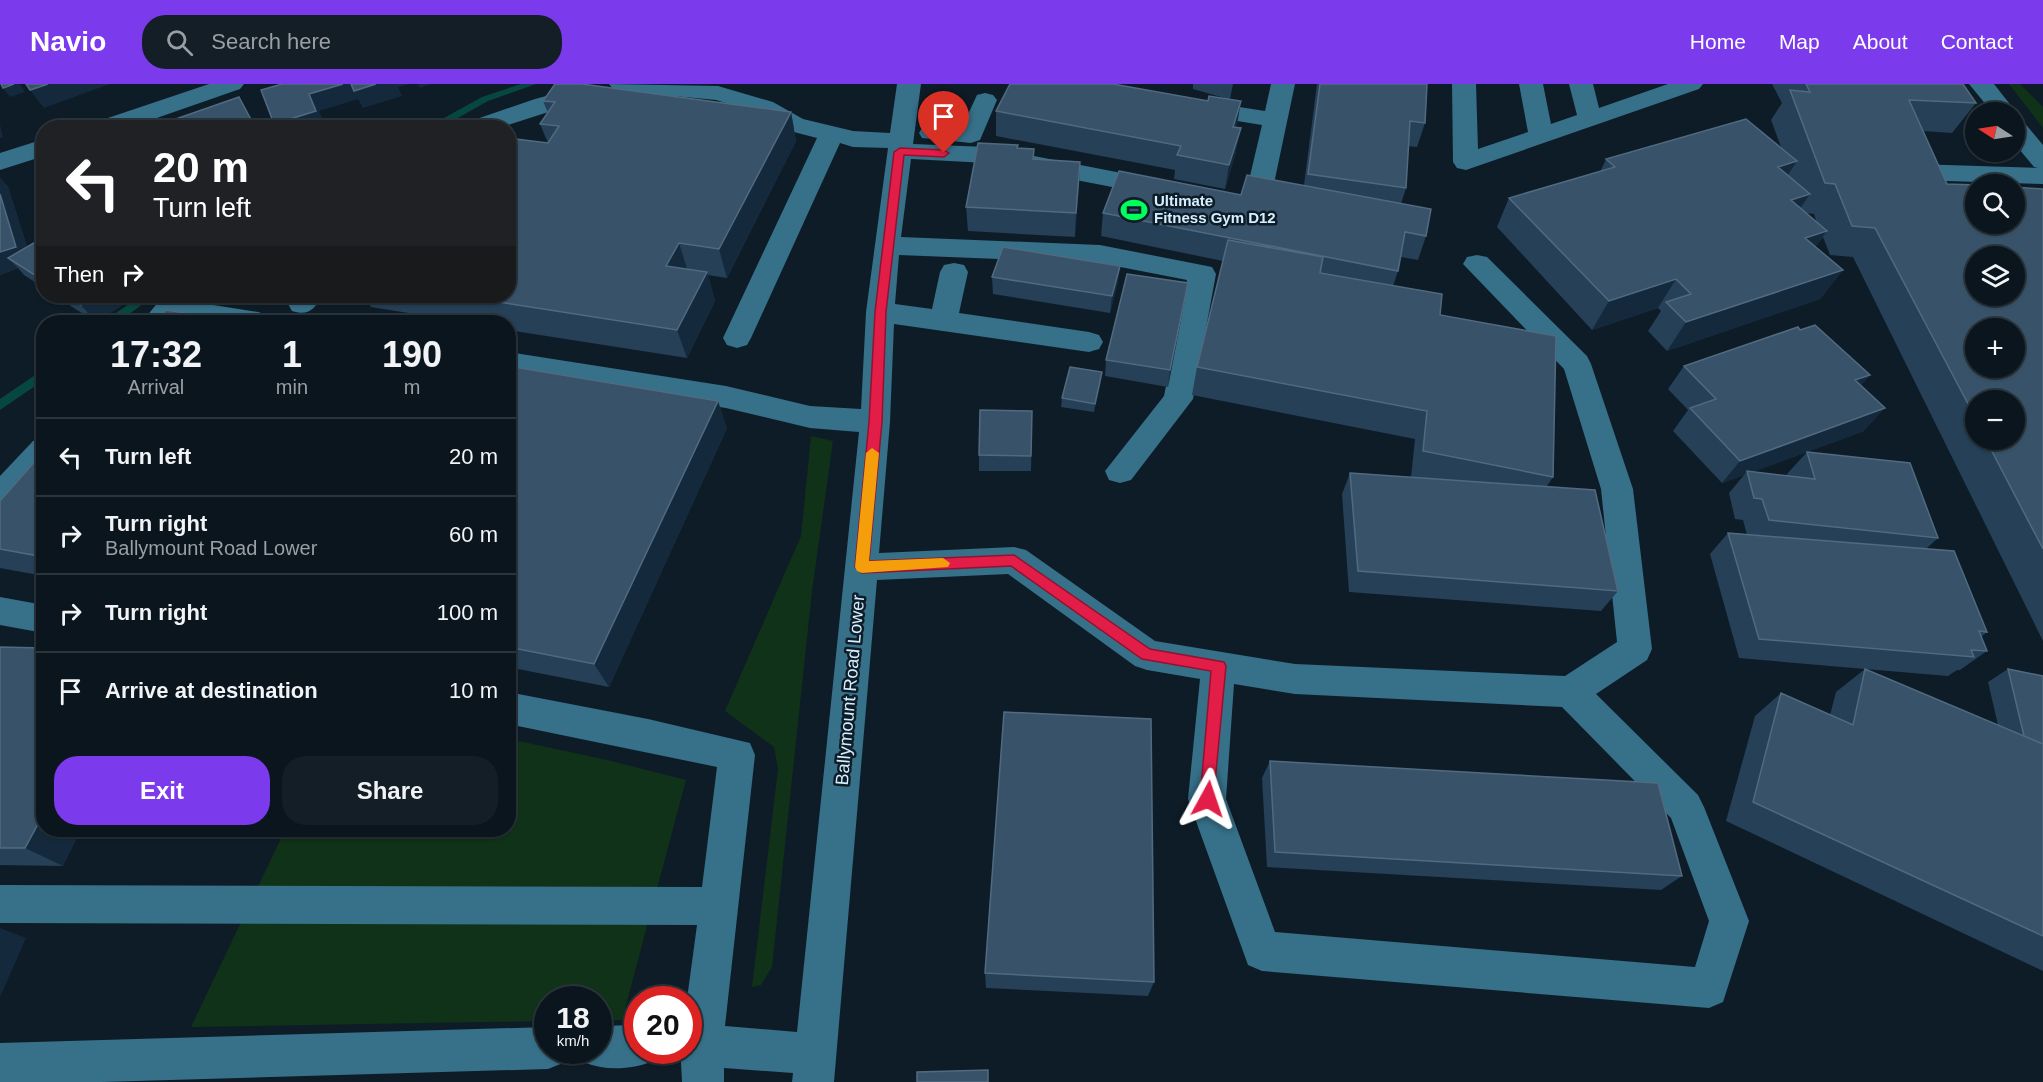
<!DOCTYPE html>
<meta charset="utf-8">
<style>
:root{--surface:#0a151d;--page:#131e26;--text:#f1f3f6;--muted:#999fa4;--line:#2a343b;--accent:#7c3aed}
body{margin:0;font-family:Helvetica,sans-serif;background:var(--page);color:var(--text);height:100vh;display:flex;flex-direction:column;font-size:22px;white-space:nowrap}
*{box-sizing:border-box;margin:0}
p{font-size:20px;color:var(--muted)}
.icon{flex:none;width:33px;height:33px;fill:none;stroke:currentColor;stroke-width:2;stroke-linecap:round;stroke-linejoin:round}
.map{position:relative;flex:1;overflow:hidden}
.side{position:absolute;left:36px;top:231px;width:480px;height:522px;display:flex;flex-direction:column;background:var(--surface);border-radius:24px;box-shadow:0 2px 4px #0004,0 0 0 2px var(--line)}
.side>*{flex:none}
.hud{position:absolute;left:36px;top:36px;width:480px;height:183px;border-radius:24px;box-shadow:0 2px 4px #0004,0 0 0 2px var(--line);background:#202124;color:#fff;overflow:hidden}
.needle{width:39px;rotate:282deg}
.controls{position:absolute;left:1965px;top:18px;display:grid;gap:12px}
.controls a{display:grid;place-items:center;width:60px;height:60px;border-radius:50%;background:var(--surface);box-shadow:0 2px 4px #0004,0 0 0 2px var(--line);font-size:30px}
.speed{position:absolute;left:534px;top:902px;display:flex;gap:12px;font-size:30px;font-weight:700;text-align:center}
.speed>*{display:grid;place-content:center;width:78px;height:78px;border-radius:50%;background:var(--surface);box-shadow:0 2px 4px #0004,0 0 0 2px var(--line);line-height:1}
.speed small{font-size:15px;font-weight:400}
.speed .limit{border:9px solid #d22;background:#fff;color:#111}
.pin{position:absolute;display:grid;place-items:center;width:51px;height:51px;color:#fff;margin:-62px -26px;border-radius:50% 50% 50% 0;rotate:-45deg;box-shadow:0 0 6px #0007}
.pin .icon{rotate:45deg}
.me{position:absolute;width:66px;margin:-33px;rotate:5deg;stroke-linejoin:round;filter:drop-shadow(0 0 4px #0008)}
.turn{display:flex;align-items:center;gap:21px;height:126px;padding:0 18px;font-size:27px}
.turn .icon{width:78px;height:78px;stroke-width:2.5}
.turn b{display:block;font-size:42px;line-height:51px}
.then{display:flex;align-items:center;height:57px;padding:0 18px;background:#0003;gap:12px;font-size:22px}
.eta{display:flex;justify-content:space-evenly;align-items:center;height:102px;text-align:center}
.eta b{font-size:36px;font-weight:700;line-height:42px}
.cta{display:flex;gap:12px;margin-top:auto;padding:12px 18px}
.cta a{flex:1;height:69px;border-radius:24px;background:var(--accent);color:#fff;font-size:24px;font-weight:700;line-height:69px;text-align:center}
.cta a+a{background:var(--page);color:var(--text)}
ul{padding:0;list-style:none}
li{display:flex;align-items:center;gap:18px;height:78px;padding:0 18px;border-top:2px solid var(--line)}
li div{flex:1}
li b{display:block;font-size:22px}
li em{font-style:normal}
header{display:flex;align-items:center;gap:36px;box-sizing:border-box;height:84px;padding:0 30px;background:var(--accent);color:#fff}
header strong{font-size:28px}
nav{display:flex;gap:33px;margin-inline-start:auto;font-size:21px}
.search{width:420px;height:54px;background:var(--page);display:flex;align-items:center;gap:15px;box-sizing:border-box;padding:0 21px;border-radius:24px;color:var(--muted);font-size:22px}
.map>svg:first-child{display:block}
.green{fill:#103218}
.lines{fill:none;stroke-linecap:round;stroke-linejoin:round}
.stream{fill:#074741;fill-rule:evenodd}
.minor{fill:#367089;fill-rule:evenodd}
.wall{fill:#254057;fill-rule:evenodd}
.shaded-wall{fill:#142a3c}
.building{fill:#385369;stroke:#506b80;stroke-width:1.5;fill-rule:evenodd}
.route{fill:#e11d48;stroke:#92132f;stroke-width:1.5}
.slow{fill:#f59e0b}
.labels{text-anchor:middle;stroke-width:5;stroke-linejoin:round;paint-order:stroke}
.far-poi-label{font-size:15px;font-weight:bold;fill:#d4efff;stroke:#0e1c27;text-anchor:start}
.street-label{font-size:18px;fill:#d4efff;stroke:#0e1c27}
</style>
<header>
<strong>Navio</strong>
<div class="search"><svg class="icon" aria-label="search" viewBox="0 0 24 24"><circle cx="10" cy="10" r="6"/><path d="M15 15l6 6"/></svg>Search here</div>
<nav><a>Home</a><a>Map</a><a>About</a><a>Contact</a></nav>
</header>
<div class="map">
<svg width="2043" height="998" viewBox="0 0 2043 998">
<rect width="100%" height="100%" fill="#0e1c27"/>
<path class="green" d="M2009,0H2020L2043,23V44Z
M811,352L833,357L812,507L772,883L761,901L752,903L778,685L774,663L725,627L801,452Z
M509,655L607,676L686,696L622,936L599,937L598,915H548L547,937L191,943L285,746H508Z"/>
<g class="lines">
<path class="stream" d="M521,0H536L488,17L440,44H426L482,13Z
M141,212H154L118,238H106L107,235Z
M44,285V296L0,326V315Z"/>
<path class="minor" d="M209,0H244L240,5L128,44H90L93,39Z
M609,0L718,2L773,18L803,35L853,47L890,49L897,0H921L913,60L987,63L1168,98L1172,104L1168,110L1159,112L987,79L911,75L901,153L1100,161L1202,181L1212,183L1216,190L1193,315L1131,396L1120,399L1109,396L1105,387L1164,312L1187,196L1100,179L899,171L895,220L932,225L940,188L944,181L954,179L964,181L968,188L959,229L1089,248L1099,251L1103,258L1099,265L1089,268L894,240L890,338L879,469L1014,463L1026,466L1155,557L1295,580L1565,592L1617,558L1601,405L1564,285L1463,180L1467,173L1477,171L1487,173L1587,272L1591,280L1633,405L1652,565L1647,576L1596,610L1698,711L1704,723L1749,837L1723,918L1709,924L1262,887L1248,881L1188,715L1200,595L1147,586L1135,582L1008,490L877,496L834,998H792L793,989L724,984V998H682L681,978L673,975L670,966H688L687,915L697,841L0,839V801L702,803L717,683L508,640V608L648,635L750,659L755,671L725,942L797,948L859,348L810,344L726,324L508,290V268L726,302L810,322L861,325L866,228L888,64L853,63L840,59L751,254L747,261L737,264L727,261L723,254L817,54L786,46L755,28L716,16L621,7L613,5ZM1234,600L1295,610L1562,623L1671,734L1709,837L1695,883L1275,848L1226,715Z
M1271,0H1295L1272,109L1268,115L1259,117L1250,115L1246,109L1262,41L1194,30L1185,28L1182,23L1185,18L1194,16L1265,27Z
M1452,0H1476L1478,65L1528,48L1519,0H1543L1551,40L1577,31L1569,0H1593L1599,24L1668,0H1703L1699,5L1466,86L1457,84L1453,78Z
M1969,0H1994L2016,28L2014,30V28H1992Z
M587,1L595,3L599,8L595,13L499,44H462L465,39L535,15Z
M985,9L993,11L997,16L980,56L971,59L922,54L919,49L922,44L931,41L962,43L977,11Z
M2014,35L2023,37L2043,61V100L1915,96L1906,94L1902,88L1906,82L1915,80L2038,84L2034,83L2014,59Z
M44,55V72L0,86V69Z
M293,212H322C314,226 308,232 292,227L288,220Z
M169,214L258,228L268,231L272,238H198L175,235L172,238H142L159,217Z
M44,353V386L11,422L0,426V392L33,357Z
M0,513L44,521V549L0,541Z
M638,941V966H657L653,977C631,986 605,987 583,978L578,966H598V942Z
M548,943V966H568L563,979L548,985L102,998H0V959Z"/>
</g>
<path class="wall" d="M1193,0H1233L1230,15L1236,43V68L1225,105L1174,95L1175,86L996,52V27L1208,17L1228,15L1193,5Z
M1317,0H1427L1425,39L1417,63L1408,62L1406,104L1401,120L1426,152L1418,176L1401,173L1398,187L1393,202L1440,231L1553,393L1547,402L1618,507L1601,527L1349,508L1342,410L1350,389L1411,393L1415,355L1192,311L1197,283L1223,177L1101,152L1103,129L1241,111L1304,101Z
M1772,0H1963L1976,19L1952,49L1923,47L1947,100L2043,105V557L1853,173L1830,171L1823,153L1815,163L1843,186L1820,215L1667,267L1648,247L1661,227L1658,224L1592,246L1497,143L1509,114L1600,88L1606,75L1781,63L1771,36L1782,19ZM1805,129L1814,130L1817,139ZM1976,316L2014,356H1976Z
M543,17L791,28L796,57L727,194L708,191L715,217L687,274L508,246V238H465L371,223L363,212H508L548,59L540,40L548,29Z
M1018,64L1034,65V76L1080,78L1075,153L968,147L966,123Z
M0,94L8,103L27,163L44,153V204L24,191L18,184L0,191Z
M992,193L1118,198L1110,229L993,210Z
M1188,199L1168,303L1105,292L1106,276Z
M55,212H136L96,238Z
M1800,246L1870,291L1861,301L1864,347L1752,388L1788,392L1787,390L1807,368L1938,454L1926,465L1987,548L1981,553L1987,567L1960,586H1957L1948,592L1865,585L1998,641L1988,598L2008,585L2043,592V887L1726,737L1755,632L1781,609L1830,631L1836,608L1865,585L1739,574L1710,470L1728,449L1747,451L1743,436L1735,435L1729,409L1744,391L1722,399L1673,347L1688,326L1668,305L1684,282Z
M508,282L727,344L609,603L508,583Z
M1101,297L1094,328L1061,323L1062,314Z
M1032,327L1031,387H979V371Z
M44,367V492L0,484V417Z
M0,563L63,782L0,781Z
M1270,677L1682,792L1661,806L1267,783L1262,694Z
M101,746H168L166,750L111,751Z
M985,889L1154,898L1148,912L986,904Z"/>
<path class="shaded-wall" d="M14,0H20L25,8L10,13L3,4Z
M48,0H110L44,24L30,6Z
M343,0H410L398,3L402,12L363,24L358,15L319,27L326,44H276L274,40L309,10Z
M418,0H431L420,4Z
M239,13L249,31L257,44H246Z
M1241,17L1237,41L1229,67L1233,43Z
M791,28L796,57L727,194L719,165Z
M0,41L3,53L0,54Z
M1241,44L1236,68L1225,105L1229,81Z
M1797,77L1778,106V83Z
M1080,78L1079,102L1075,153L1076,129Z
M44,89V96L39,91Z
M0,94L8,103L32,179L8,174L18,184L0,191Z
M1810,110L1790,139L1791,116Z
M1827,147L1805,176V154Z
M679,159L688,188L666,182Z
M1120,182L1118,198L1110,229L1112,212Z
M1843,186L1820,215L1667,267L1686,238Z
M707,188L715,217L687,274L677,246Z
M1676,195L1658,224L1592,246L1609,217Z
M1188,199L1185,215L1168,303L1170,286Z
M96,212H136L96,238L81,221Z
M1102,288L1101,297L1094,328L1095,320Z
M1870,291L1849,314L1855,296Z
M718,317L727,344L609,603L594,580Z
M1885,324L1864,347L1748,390L1747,387L1744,391L1722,399L1740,377Z
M44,729V746H81L63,782L25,764Z
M159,746H168L166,750Z
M0,844L26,854L0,913Z"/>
<path class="building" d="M1,0H14L3,4Z
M26,0H48L30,6Z
M282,0H343L309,10L316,27L274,40L261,6Z
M351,0H376L354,7Z
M555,0H582L791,28L719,165L679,159L666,182L707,188L677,246L460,212H508V54L548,59L559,42L540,40L555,18L543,17Z
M1010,0H1113L1208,17L1209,12L1241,17L1233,43L1241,44L1229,81L1177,71L1181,62L996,27Z
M1320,0H1427L1425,39L1410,37L1406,104L1308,90Z
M1806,0H1963L1976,19L1909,16L1947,100L1976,101V140H2014V103L2043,105V465L1986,356H2014V316H1976V335L1875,144L1852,142L1835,100L1825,99L1790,6L1810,8ZM1976,172H2014V212H1976ZM1976,244H2014V284H1976Z
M239,13L254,41L246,44H211L210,41L203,44H150Z
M1746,35L1797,77L1778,83L1810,110L1791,116L1827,147L1805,154L1843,186L1686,238L1666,218L1691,210L1676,195L1609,217L1509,114L1615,83L1606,75Z
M978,59L1018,61L1017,64L1034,65L1033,75L1080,78L1076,129L966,123Z
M44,80V89L39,91L36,82Z
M1119,87L1241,111L1247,91L1431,125L1426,152L1405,148L1398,187L1103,129Z
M0,110L16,163L0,168Z
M44,153V197L8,174Z
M1228,156L1323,173L1320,189L1442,210L1440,231L1556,252L1553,393L1423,367L1427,327L1197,283Z
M1003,163L1120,182L1112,212L992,193Z
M1127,190L1188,199L1170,286L1106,276Z
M65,212H96L81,221Z
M166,226L242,238H155Z
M1815,241L1870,291L1855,296L1885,324L1740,377L1690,324L1716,315L1684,282L1798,243L1800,246Z
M508,282L718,317L594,580L508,563Z
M1070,283L1102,288L1095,320L1062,314Z
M980,326L1032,327L1031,372L979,371Z
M44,367V473L0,465V417Z
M1807,368L1910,379L1938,454L1769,436L1762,415L1754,414L1747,387L1815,395Z
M1350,389L1595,406L1618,507L1358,487Z
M1728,449L1954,467L1987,548L1979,547L1987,567L1971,566L1974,573L1759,555Z
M0,563L44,564V729L25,764H0Z
M1865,585L2043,660V852L1753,718L1781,609L1853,641Z
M2008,585L2043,592V660L2024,652Z
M1004,628L1151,635L1154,898L985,889Z
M1270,677L1658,699L1682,792L1275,768Z
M988,986V998H917V988Z"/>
<path class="route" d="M900,64L944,66L949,69L944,73L904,71L886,228L882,338L869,477L1014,471L1150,565L1224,578L1226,582L1213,720L1208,722L1202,720L1200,715L1211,587L1142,575L1011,482L862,489L855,483L869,338L875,228L894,68Z"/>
<path class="slow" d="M872,364L879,369L869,477L943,474L950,479L948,483L862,489L857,487L855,483L866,369Z"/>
<defs>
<g id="stadium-bare" transform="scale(2.07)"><path d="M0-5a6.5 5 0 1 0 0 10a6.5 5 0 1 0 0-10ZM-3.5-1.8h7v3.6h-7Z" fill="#00ff5d" stroke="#0e1c27" stroke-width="2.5" paint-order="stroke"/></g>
</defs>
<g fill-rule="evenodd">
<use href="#stadium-bare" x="1134" y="126"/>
</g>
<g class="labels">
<g class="far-poi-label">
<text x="1154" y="122">Ultimate<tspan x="1154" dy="17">Fitness Gym D12</tspan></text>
</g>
<g class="street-label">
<text transform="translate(850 606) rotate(-85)" y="6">Ballymount Road Lower</text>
</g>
</g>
</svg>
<div class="controls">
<a><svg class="needle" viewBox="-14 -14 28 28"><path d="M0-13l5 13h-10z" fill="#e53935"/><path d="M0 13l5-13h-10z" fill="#999fa4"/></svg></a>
<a><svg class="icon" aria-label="search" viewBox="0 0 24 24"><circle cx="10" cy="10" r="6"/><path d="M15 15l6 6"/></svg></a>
<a><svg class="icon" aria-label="layers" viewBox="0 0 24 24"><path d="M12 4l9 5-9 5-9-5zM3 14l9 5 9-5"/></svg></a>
<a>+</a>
<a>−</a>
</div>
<div class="speed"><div>18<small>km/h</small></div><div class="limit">20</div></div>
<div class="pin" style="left:944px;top:69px;background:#d93025"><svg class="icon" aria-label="arrive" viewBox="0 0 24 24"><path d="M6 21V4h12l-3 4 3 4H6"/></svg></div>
<svg class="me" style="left:1208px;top:715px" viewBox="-20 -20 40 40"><path d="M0-17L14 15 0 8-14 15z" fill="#e11d48" stroke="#fff" stroke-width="4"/></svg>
<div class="hud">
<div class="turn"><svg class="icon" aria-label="left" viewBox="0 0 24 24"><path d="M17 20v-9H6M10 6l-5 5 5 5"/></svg><div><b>20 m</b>Turn left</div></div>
<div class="then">Then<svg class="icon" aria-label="right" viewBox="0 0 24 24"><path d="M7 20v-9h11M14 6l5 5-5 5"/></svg></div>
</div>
<section class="side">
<div class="eta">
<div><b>17:32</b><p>Arrival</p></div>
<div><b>1</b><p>min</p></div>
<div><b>190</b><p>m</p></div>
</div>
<ul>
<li><svg class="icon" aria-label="left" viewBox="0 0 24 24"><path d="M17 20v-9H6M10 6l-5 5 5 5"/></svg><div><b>Turn left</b></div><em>20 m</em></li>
<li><svg class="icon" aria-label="right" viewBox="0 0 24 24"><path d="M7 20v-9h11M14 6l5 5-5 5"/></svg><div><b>Turn right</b><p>Ballymount Road Lower</p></div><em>60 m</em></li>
<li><svg class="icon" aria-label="right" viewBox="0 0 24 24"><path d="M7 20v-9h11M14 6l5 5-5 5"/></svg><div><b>Turn right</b></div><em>100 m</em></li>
<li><svg class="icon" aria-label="arrive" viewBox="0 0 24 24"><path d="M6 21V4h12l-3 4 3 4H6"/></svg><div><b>Arrive at destination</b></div><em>10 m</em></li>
</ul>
<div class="cta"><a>Exit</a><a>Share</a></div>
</section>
</div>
